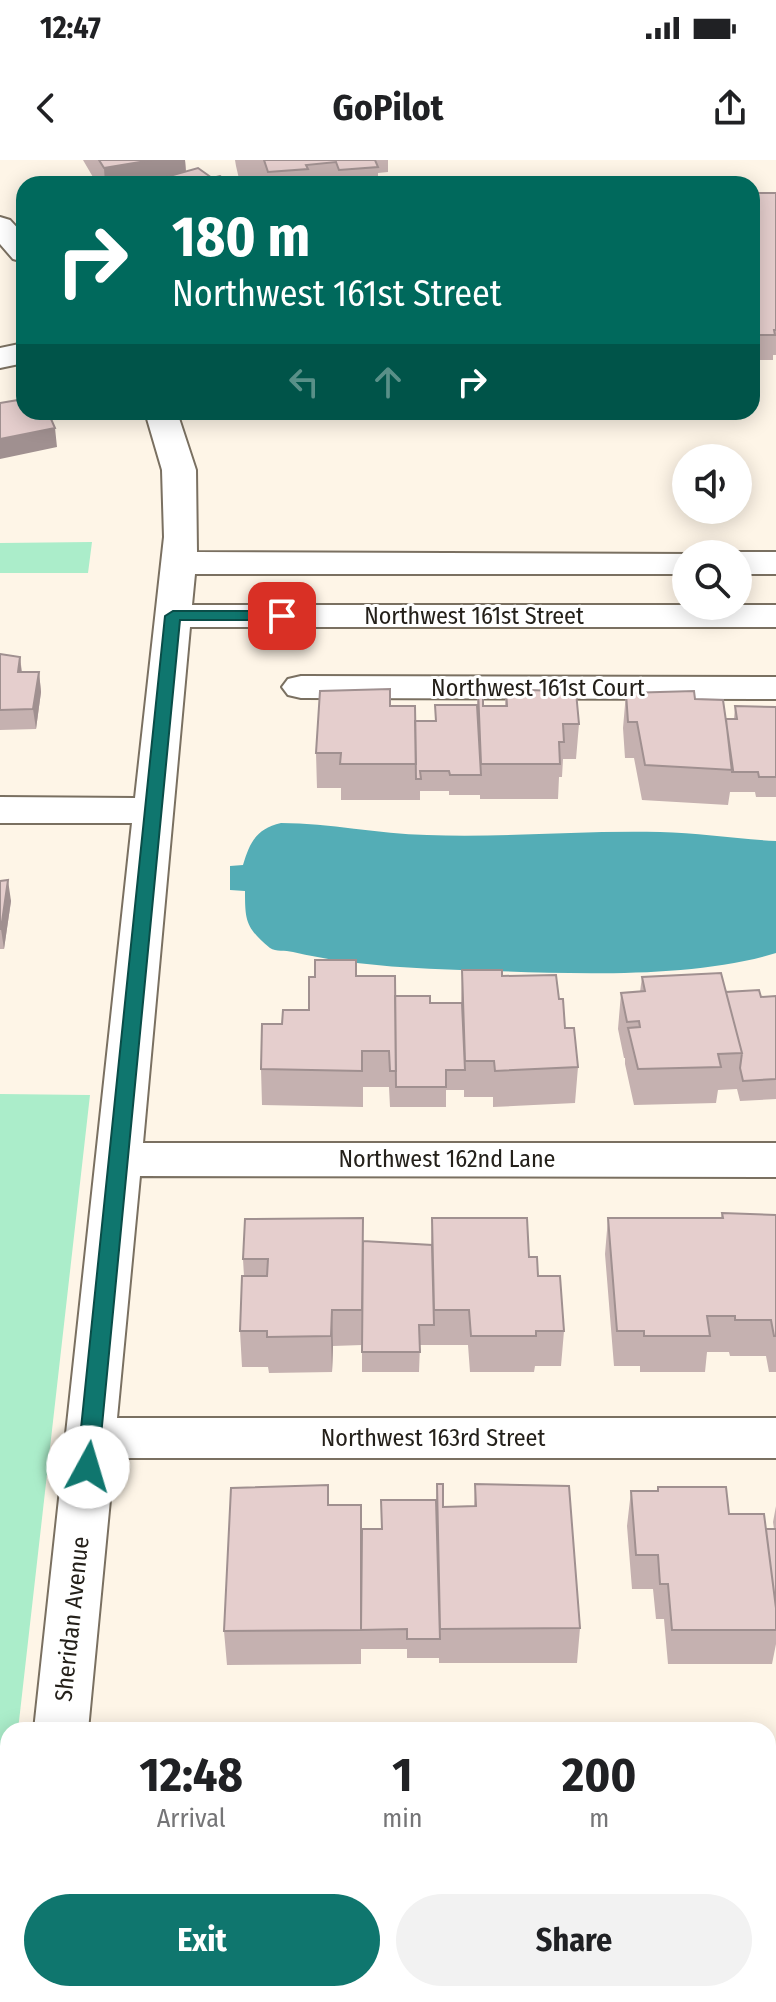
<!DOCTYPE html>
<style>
:root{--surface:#fff;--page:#f2f2f2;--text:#202124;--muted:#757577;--accent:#0f766e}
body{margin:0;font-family:"Fira Sans Condensed",sans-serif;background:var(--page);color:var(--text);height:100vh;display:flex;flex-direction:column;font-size:30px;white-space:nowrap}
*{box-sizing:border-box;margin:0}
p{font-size:26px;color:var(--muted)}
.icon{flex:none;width:44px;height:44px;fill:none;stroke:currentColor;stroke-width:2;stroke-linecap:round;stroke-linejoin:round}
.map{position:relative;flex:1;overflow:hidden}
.details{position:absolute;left:0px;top:1562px;width:776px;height:280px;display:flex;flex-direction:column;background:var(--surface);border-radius:24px 24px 0 0;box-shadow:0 4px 20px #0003}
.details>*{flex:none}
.guide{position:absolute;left:16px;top:16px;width:744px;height:244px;border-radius:24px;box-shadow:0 4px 20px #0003;background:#00695c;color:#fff;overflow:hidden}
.fabs{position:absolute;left:672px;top:284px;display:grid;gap:16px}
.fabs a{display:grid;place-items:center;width:80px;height:80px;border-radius:50%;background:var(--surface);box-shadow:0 4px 20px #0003;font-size:40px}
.pin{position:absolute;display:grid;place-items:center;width:68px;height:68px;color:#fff;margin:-34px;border-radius:16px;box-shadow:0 4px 12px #0006}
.me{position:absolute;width:88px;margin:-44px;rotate:6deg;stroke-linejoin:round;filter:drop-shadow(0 0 6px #0008)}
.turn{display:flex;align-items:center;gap:28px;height:168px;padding:0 24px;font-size:36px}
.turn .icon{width:104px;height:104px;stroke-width:2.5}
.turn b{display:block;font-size:56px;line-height:68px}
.lanes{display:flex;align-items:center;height:76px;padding:0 24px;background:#0003;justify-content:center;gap:40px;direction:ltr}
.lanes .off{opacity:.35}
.eta{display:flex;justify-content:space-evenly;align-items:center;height:136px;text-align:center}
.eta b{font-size:48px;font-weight:700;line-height:56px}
.primary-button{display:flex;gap:16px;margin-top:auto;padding:16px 24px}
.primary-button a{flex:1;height:92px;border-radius:48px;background:var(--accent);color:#fff;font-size:32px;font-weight:700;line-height:92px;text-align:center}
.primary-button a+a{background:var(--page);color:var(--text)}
.status{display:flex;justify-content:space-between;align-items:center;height:56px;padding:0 40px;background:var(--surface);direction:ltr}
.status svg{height:22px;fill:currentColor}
header{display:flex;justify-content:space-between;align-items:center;height:104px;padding:0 24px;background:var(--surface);font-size:36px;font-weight:700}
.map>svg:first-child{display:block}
.green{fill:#abedca}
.water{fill:#54adb6}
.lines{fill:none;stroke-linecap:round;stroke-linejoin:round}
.minor-casing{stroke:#7a7061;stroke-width:4}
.minor{fill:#fff;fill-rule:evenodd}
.wall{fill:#c5b1b0}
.shaded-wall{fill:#a09090}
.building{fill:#e5cecd;stroke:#a09090;stroke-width:2}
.route{fill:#0f766e;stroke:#0a4d48;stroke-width:2}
.labels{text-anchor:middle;stroke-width:6;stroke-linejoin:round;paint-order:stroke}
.street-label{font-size:24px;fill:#24201a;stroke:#fff}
</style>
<div class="status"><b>12:47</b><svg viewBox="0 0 49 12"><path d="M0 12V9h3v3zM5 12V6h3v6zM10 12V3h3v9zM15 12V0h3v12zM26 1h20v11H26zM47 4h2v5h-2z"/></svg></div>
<header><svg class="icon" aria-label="back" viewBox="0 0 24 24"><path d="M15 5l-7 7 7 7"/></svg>GoPilot<svg class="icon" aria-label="share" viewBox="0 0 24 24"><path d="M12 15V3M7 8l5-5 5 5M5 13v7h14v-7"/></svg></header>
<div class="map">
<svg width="776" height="1842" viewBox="0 0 776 1842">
<rect width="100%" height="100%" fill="#fef5e7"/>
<path class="green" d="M92,382L88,413H0V383Z
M0,934L90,935L18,1570H8V1657L0,1728Z"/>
<path class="water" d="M281,663C330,663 378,674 427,675C505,678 582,670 660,672C698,673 737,679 776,681V793C694,818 578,814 492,811C425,809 358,807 293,792C285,790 276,792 270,788C246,768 245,761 245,731L230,730V706L243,705C250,682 256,669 281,663Z"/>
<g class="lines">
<g class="minor-casing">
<path id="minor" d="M0,57L10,60L24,75V102L13,99L0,84Z
M24,183V203L0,208V188Z
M145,252H177L196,310L197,392L692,394H686V414H195L192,445H776V467H190L143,983H776V1017L140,1016L117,1258H776V1298H114L88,1570H34L132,663H0V637L135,638L164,377L162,310Z
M738,392H776V414H738V394H732Z
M301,516L776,517V539L301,538L288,535L282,527L288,519Z
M8,1828V1834H65L64,1842H4Z"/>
</g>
<use href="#minor" class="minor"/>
</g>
<path class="wall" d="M83,0H185L186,11L231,24H97Z
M235,0H388V12L378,13V24H262L261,21L240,23L236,6Z
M752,33H776V195H773V200H752Z
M0,494L20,497L22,512H39L41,532L36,569L0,570Z
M478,529L483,546H505L506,529L579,564L576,599H563L562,617H559L558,639H480V635H449V631H420V640H341V628H317L316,593L390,546L415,561H435V545H477Z
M626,533L695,539L726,559H734L735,546L776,547V637H756L755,632H730L728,645L642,640L634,598H625L623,568Z
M0,721L11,741L4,789H0Z
M462,810L502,816L559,839L565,868L578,907L575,943L493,947V937H464V930H446V947H390L389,927H363V947L262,945L261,909L282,864L309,850L356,816L395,836L430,843H461Z
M642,817L726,832L761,837L776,836V939L740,941L737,929L718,930L716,943L634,945L625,904V898H624L618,869L621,833L640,832Z
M722,1053L776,1055V1212H769L766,1196H730L729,1192H707L705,1212H640V1206H614L605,1094L608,1058H721Z
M432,1058L529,1097L564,1171L561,1206H535L534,1212H470L468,1185H420L419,1212H362V1185L333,1186L332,1212L269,1213L268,1207H242L240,1171L244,1116L243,1099L363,1081L431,1085Z
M437,1324L443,1347L474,1346L475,1324L580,1468L577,1503H439V1498H407V1489H361V1481V1504L227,1505L224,1471L328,1325L329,1345L361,1448L382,1369L436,1340Z
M658,1327L766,1369H774L773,1362L776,1346V1484L772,1504H668L664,1459H656L653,1429H632L627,1366L631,1331H657Z"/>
<path class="shaded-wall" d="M152,0H185L186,14L184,24H105L104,8Z
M55,268L57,287L0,299V279Z
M20,497L22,517L18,512Z
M39,512L41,532L36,569L33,549Z
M8,720L11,741L4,789L1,769Z
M332,1150L333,1186L332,1212L331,1176Z"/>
<path class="building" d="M99,0H152L104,8Z
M264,0H375L378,7L339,10L336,2L306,5L308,9L268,12Z
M198,8L212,18L220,16L231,24H141Z
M752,33H776V170H774L775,175H752Z
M24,239V252H48L55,268L0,279V243Z
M0,494L20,497L18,512H39L33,549L0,550Z
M390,529V546H415L416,604H340L341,593H316L320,531Z
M478,529H483V546H507L506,529L576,532L579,564H563L564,582H559L560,604H481Z
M694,531L695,539L723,540L733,610L645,605L637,562H628L626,533Z
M435,545H477L481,615H450L449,611H420L421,619H416L415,561H436Z
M735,546L776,547V617H759L758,612H732L726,559H737Z
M8,720L1,769H0V721Z
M315,800H356V816H395L396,911H390L389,891H362V911L261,909L262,864H282L283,850H309V817H315Z
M462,810H502V816L556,815L559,839H563L565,868H574L578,907L495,911L494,901H465Z
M721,813L742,893L718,894L721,907L638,909L628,868L640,867L639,861L627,862L621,833L645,831L642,817Z
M759,830L761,837L776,836V919L743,921L740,908L742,893L726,832Z
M395,836H430V843H462L465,910H446V927H396Z
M722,1053L776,1055V1176H774L771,1160H735V1156H707L710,1176H644V1171H617L608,1058H723Z
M363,1058L362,1150H332L331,1176L267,1177V1171H240L242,1116H267L268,1099H243L245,1059Z
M432,1058H527L529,1097H537L538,1116H560L564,1171H536V1176H471L469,1150H434Z
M363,1081L432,1085L434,1165H419L420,1192H362Z
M437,1324H443V1347L476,1346L475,1324L569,1326L580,1468L440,1469Z
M328,1325V1345H361V1470L224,1471L231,1328Z
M658,1327H726L729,1354H764L776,1448V1470H672L668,1424H660L658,1395H636L631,1331H658Z
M381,1340H436L440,1479H407V1469L361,1470L362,1369H382Z
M766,1369H776V1448Z"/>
<path class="route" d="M173,451H282L289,456L282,460H180L98,1307L95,1313L88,1316L80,1313L77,1307L165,456Z"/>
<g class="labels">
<g class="street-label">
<text x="474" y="464">Northwest 161st Street</text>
<text x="538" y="536">Northwest 161st Court</text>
<text x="447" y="1007">Northwest 162nd Lane</text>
<text x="433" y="1286">Northwest 163rd Street</text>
<text transform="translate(72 1459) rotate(-84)" y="8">Sheridan Avenue</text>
</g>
</g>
</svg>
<div class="fabs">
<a><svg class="icon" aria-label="sound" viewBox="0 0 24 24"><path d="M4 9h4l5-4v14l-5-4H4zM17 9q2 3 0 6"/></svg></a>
<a><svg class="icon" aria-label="search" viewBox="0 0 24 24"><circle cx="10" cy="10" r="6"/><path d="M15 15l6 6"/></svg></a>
</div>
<div class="pin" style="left:282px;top:456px;background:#d93025"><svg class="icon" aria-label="arrive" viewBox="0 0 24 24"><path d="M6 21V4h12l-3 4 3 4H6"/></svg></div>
<svg class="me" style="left:88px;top:1307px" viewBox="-20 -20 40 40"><circle r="19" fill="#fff"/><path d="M0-13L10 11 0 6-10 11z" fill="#0f766e"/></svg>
<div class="guide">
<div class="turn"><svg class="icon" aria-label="right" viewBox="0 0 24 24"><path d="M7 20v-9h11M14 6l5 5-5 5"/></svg><div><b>180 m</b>Northwest 161st Street</div></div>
<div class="lanes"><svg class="icon off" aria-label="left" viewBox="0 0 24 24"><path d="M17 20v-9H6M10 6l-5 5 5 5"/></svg><svg class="icon off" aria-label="ahead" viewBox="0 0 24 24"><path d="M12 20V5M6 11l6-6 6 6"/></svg><svg class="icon" aria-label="right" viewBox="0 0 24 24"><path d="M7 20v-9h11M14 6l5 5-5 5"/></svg></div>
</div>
<section class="details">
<div class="eta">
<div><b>12:48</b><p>Arrival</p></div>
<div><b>1</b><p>min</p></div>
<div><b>200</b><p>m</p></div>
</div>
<div class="primary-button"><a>Exit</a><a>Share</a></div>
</section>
</div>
